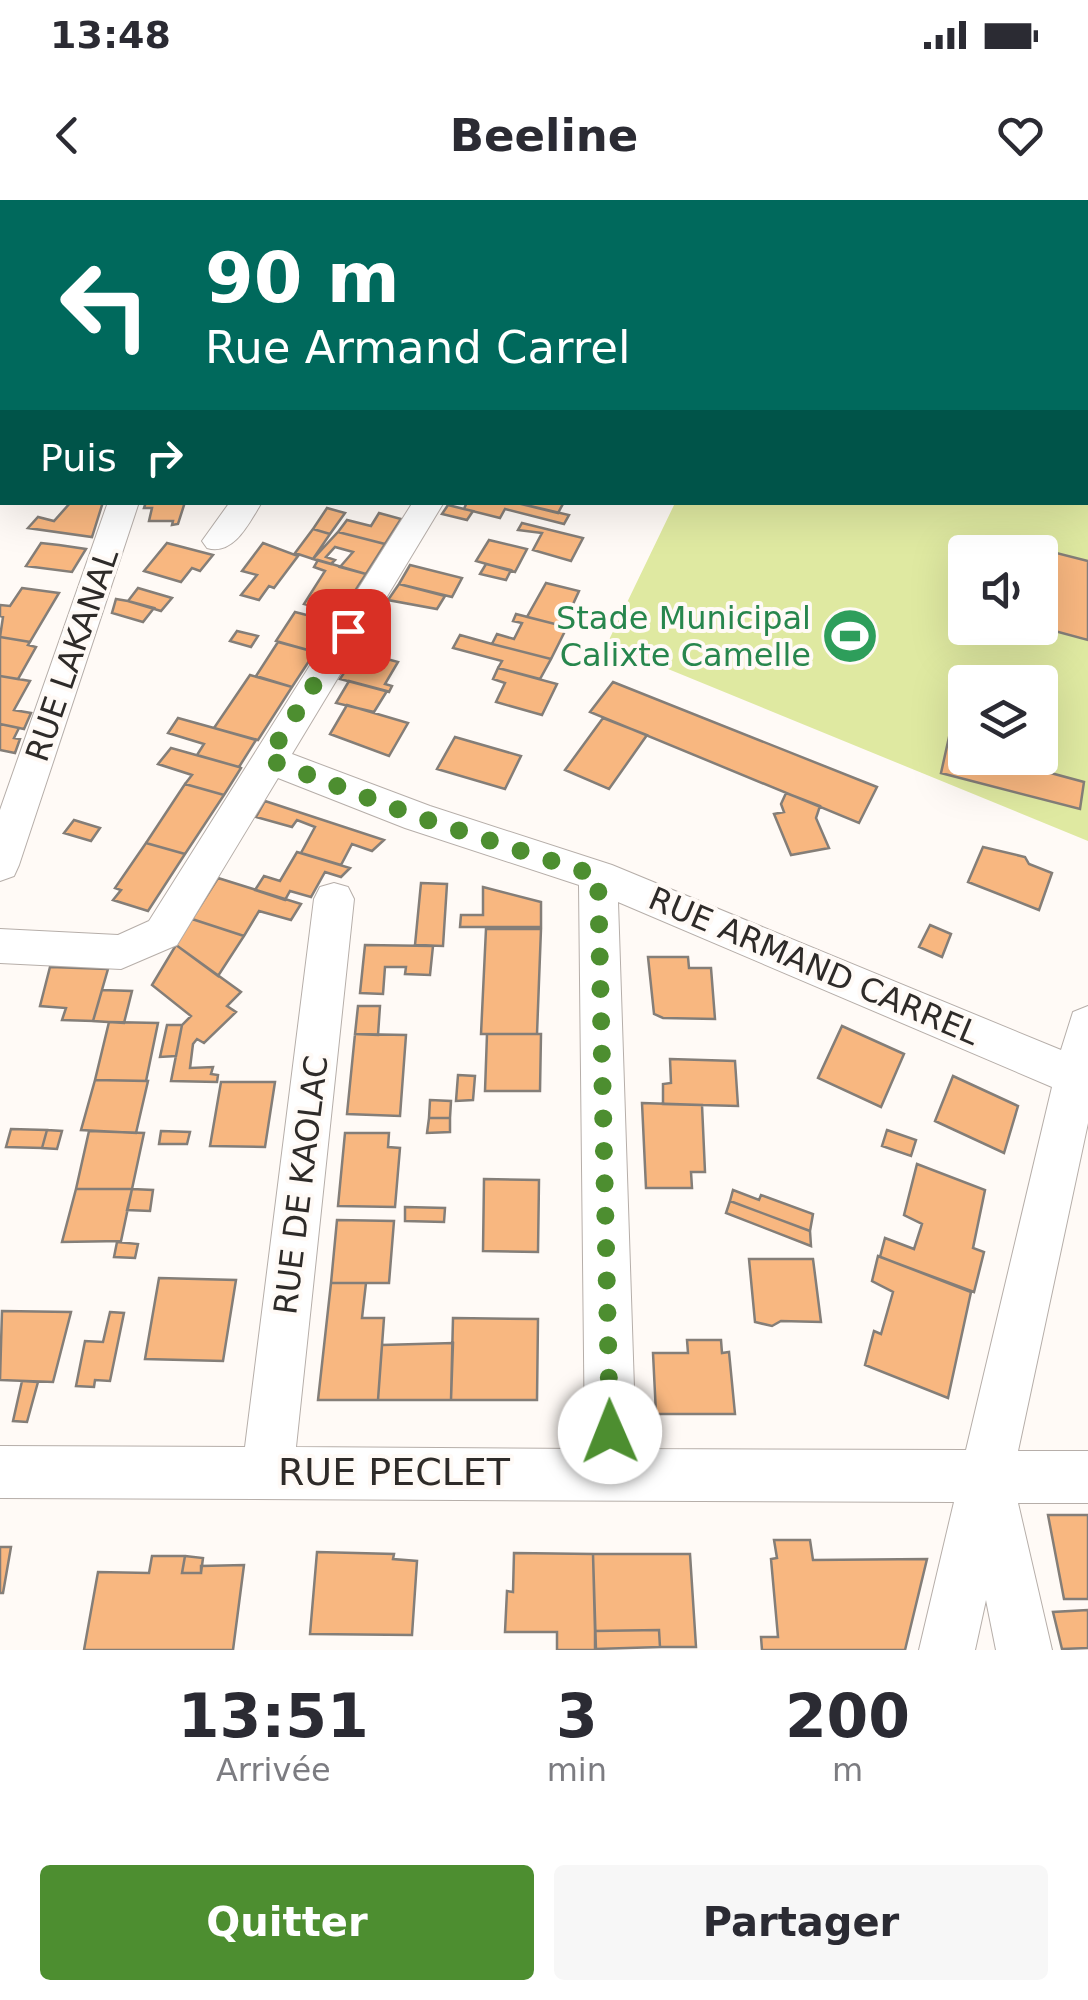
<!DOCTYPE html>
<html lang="fr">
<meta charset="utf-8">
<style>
:root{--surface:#fff;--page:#f7f7f7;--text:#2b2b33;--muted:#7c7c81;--accent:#4d8e30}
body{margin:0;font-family:"DejaVu Sans",sans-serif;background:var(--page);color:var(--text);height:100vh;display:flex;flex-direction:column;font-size:38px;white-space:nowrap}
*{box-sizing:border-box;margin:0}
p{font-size:32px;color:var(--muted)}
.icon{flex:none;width:55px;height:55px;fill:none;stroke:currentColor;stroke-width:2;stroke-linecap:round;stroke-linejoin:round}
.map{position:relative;height:1450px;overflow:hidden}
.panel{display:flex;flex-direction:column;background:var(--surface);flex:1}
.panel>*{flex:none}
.banner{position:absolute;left:0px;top:0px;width:1090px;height:305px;box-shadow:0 10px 40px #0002;background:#00695c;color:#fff;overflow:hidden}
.fabs{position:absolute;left:948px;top:335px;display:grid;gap:20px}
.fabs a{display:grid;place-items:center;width:110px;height:110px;border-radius:10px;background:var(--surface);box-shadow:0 10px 40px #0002;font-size:50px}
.pin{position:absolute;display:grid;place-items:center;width:85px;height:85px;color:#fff;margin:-42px;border-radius:20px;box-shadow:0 5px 15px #0006}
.me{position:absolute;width:110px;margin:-55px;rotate:359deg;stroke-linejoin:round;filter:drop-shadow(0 0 8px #0008)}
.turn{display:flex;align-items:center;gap:35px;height:210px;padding:0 40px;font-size:45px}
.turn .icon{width:130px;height:130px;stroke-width:2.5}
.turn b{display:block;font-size:70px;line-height:85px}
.then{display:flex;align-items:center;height:95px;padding:0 40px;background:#0003;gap:20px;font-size:38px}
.eta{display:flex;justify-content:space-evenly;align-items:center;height:170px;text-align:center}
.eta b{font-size:60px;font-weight:800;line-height:70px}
.action{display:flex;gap:20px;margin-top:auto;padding:20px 40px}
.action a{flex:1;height:115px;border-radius:10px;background:var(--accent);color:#fff;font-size:40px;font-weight:800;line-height:115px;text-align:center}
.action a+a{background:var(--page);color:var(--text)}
.status{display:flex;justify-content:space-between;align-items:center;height:70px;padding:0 50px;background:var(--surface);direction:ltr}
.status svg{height:28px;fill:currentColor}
header{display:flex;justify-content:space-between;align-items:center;height:130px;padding:0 40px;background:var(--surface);font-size:45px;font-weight:800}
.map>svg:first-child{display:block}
.green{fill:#dfe9a1;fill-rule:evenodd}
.building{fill:#f8b780;stroke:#847e78;stroke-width:2.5}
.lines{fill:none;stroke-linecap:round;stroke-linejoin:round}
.street-casing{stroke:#b6aea9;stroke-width:2}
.path{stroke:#a5a19e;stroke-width:4;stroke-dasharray:1 5;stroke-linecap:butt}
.street{fill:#fff;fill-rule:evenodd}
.route{stroke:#4d8e30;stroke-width:18;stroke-dasharray:0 32.4}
.labels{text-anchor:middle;stroke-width:8;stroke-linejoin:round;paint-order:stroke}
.leisure-label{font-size:32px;fill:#27864d;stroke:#fffaf6;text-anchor:end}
.street-label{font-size:32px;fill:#2e2b29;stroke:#fffaf6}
.near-street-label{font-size:38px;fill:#2e2b29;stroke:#fffaf6}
</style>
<div class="status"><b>13:48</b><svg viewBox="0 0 49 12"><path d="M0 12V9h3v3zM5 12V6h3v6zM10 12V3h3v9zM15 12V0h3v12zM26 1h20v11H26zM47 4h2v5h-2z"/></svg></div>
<header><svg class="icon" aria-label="back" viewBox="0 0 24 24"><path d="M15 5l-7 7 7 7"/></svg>Beeline<svg class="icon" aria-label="heart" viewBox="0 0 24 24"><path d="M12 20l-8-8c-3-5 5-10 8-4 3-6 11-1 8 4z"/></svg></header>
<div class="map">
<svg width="1088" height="1450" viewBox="0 0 1088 1450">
<rect width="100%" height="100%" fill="#fffaf6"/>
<path class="green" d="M1088,239V641L607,444L675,303L1088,302ZM965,352H1040V428H965ZM965,482H1040V558H965Z"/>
<path class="building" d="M71,302H103L92,337L28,328L38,317L54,321Z
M146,302H185L178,324L172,325L173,321H149L152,308H144Z
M467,302H513L569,315L564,324L505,309L500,318L464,309Z
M513,302H564L558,313Z
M448,305L464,309L473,311L467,320L442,314Z
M327,308L345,313L330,334L313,329Z
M379,313L401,319L385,344L338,332L347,320L371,326Z
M522,323L583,338L571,361L533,350L542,333L518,330Z
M313,329L330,334L313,359L295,353Z
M338,332L385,344L366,374L340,367L353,352L335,347L326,357L335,360L331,364L313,359Z
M489,340L527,349L515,372L476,361Z
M1013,342L1088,361V440L1040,427V352H1009Z
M41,343L59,345L86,349L72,372L26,366Z
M167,343L213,355L200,371L192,368L181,382L144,371Z
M263,343L298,356L274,388L269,386L259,400L241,395L257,375L242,371Z
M318,360L366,374L340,414L304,404L325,371L314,367Z
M486,364L511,370L506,380L480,374Z
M410,365L462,378L452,397L399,384Z
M546,383L579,391L563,426L527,417Z
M399,384L445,396L437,409L388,400Z
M22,388L59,393L30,442L0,437L3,417L0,416V405L10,406Z
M138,388L172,398L161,411L128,401Z
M116,399L128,401L154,408L143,422L112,413Z
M295,412L334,422L315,452L276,441Z
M516,414L567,427L551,459L492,444L497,434L514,439L522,423L513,421Z
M237,431L258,436L251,447L230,441Z
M460,435L492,444L551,459L540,479L498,468L502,461L453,448Z
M0,437L30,442L28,445L36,447L18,479L0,476Z
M278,442L315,452L292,487L256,476Z
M358,451L398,462L385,484L392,486L389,492L340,479Z
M498,468L557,484L542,515L496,502L505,483L493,479Z
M250,475L292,487L258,540L214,528Z
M0,476L30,481L14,510L31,513L24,529L0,524Z
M349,481L387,491L374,512L336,503Z
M613,482L877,587L859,623L590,512Z
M347,505L408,523L389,556L330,534Z
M178,518L214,528L256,540L239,567L197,555L204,544L168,533Z
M603,518L647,535L609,589L565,570Z
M0,524L19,528L14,538L20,539L15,553L0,550Z
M455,537L521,556L505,589L437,569Z
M949,537L965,542V558H995L1084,582L1080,609L941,573Z
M171,548L239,567L241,568L224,595L185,584L192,575L158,564Z
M185,584L224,595L185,654L146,643Z
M786,593L820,606L816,618L829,648L791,655L774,614L784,612L781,604Z
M265,601L384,640L372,651L352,644L341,665L301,653L315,627L297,620L292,627L256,617Z
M74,620L100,628L91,641L64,633Z
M146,643L185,654L148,711L113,700L121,690L115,688Z
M983,647L1025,657L1029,664L1052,673L1039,710L968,682Z
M297,652L350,668L341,677L325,672L311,697L290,691L285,700L255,690L264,676L280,681Z
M218,678L301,704L291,720L259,711L244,736L192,719Z
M421,683L447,684L443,746L415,745Z
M483,687L541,702V727H460L461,715H483Z
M192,719L244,736L218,776L176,745Z
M930,725L951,734L942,757L919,747Z
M486,729H541L537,834H481Z
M176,745L241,792L227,806L236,812L204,843L197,839L193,844L190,868L213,867L211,874L218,875L217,882L171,881L182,825L191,816L152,785Z
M365,745L433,746L430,775L405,774L406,767H385L383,794L360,793Z
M648,757H688L689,768H711L715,819L663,818L654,814Z
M50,767L108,769L93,821L62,820L66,808L40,806Z
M102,790L132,791L124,823L93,821Z
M358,806H380L378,835L355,834Z
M109,822L158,823L146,881L95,880Z
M167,825H182L176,856L160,857Z
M842,826L904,854L881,907L818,878Z
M355,834L406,835L400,916L347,914Z
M487,834H541L540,891H485Z
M670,859L735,861L738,906L663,904V884L671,883Z
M458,875L475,876L473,900L456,901Z
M953,876L1018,906L1004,953L935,921Z
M95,880L148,881L136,933L81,930Z
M221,882H275L265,947L210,946Z
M430,900L451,901L450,918H429Z
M642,903L702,905L705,972H691L692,988H646Z
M429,918H450V932L427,933Z
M11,929L47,930L42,948L6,947Z
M47,930L62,931L57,949L42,948Z
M887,930L916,940L911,956L882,946Z
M89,931L144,933L132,989H76Z
M161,931L190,932L187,944H159Z
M345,933H389L388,947L400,948L395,1007L338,1006Z
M917,964L985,990L973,1048L984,1052L974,1092L880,1057L885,1038L914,1049L922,1024L904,1015Z
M484,979L539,980L538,1052L483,1051Z
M76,989H132L121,1041L62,1042Z
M132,989L153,990L150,1011L127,1010Z
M733,990L759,1000L761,995L813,1014L810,1031L730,1001Z
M730,1001L810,1031L811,1046L726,1013Z
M405,1007L445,1008L444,1022L405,1021Z
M337,1020L394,1021L389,1083H331Z
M117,1042L138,1044L135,1058L114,1057Z
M878,1056L971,1092L948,1198L865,1165L874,1131L881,1134L893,1092L872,1081Z
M749,1059H813L821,1122L781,1121L772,1126L755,1122Z
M159,1078L236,1080L223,1161L145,1159Z
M331,1083H366L362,1118H384L378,1200H318Z
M2,1111L71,1112L53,1182L0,1180Z
M110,1112L124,1113L110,1181L95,1180L94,1187L76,1186L85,1141L103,1142Z
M453,1118L538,1119L537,1200H451Z
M687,1140H721L722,1153L729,1152L735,1214H656L653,1153H688Z
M453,1143L451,1200H378L382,1145Z
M22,1181L38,1182L27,1222L13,1221Z
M1048,1315H1088V1399H1064Z
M774,1340H810L813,1360L927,1359L905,1450H762L761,1437H778L771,1359L777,1358Z
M0,1347H11L3,1393H0Z
M317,1352L394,1354L393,1359L417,1361L412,1435L310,1434Z
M514,1353L593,1354L596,1450H557V1432H505L507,1391L513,1392Z
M593,1354H690L696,1447H660L659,1430L595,1431Z
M152,1356H185L182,1373H201V1366L244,1365L233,1450H84L98,1372L149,1373Z
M185,1356L203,1358L201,1373H182Z
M1088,1410V1448L1062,1449L1053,1412Z
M659,1430L660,1447L595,1449V1431Z"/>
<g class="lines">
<g class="street-casing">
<path id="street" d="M279,0H310L311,2H281Z
M571,0H595V2H571Z
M0,11H2V25H0Z
M0,192L2,193V210H0Z
M108,302H139L19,665L14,676L0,681V610Z
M230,302H262C249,323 234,356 207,348L202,341Z
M413,302H444L292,554L430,606L612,665L1061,850L1073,812L1088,806V923L1018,1251H1088V1303H1018L1052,1450H996L986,1400L975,1450H919L954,1302L0,1298V1246L245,1247L314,699L320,687L334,683L348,687L354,699L296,1247L585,1249L579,685L405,628L278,578L177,745L121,769L0,763V729L118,735L149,721ZM618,702L1052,887L966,1250L636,1249Z"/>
</g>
<path class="path" d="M922,0L937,2"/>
<use href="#street" class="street"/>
</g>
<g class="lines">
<path class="route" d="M348,431L267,559L418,617L598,676L610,1232"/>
</g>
<defs>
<g id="stadium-disc" transform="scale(2.875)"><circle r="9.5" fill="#2e9e5b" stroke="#fffaf6"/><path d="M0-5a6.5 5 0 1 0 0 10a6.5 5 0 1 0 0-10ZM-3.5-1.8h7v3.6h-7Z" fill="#fff"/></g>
</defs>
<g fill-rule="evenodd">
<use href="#stadium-disc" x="850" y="436"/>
</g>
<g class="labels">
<g class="leisure-label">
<text x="811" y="429">Stade Municipal<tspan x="811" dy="37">Calixte Camelle</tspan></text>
</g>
<g class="street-label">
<text transform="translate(72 455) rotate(-71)" y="11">RUE LAKANAL</text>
<text transform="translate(814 766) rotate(23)" y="11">RUE ARMAND CARREL</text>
<text transform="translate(301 985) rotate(-83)" y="11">RUE DE KAOLAC</text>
</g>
<g class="near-street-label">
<text x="394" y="1285">RUE PECLET</text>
</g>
</g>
</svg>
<div class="fabs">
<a><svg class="icon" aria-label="sound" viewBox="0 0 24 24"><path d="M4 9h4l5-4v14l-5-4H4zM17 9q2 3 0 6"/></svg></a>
<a><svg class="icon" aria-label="layers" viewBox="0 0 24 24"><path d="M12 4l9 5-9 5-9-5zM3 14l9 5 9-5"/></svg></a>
</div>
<div class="pin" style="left:348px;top:431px;background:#d93025"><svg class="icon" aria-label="arrive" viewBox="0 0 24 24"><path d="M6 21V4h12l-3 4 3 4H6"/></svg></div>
<svg class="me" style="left:610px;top:1232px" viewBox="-20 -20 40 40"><circle r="19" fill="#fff"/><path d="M0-13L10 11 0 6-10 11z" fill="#4d8e30"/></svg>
<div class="banner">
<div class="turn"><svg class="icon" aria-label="left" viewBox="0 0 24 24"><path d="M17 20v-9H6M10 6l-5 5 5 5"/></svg><div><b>90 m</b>Rue Armand Carrel</div></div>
<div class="then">Puis<svg class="icon" aria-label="right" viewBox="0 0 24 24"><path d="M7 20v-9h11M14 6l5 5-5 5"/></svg></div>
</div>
</div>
<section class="panel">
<div class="eta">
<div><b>13:51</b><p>Arrivée</p></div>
<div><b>3</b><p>min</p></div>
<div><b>200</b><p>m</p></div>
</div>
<div class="action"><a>Quitter</a><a>Partager</a></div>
</section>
